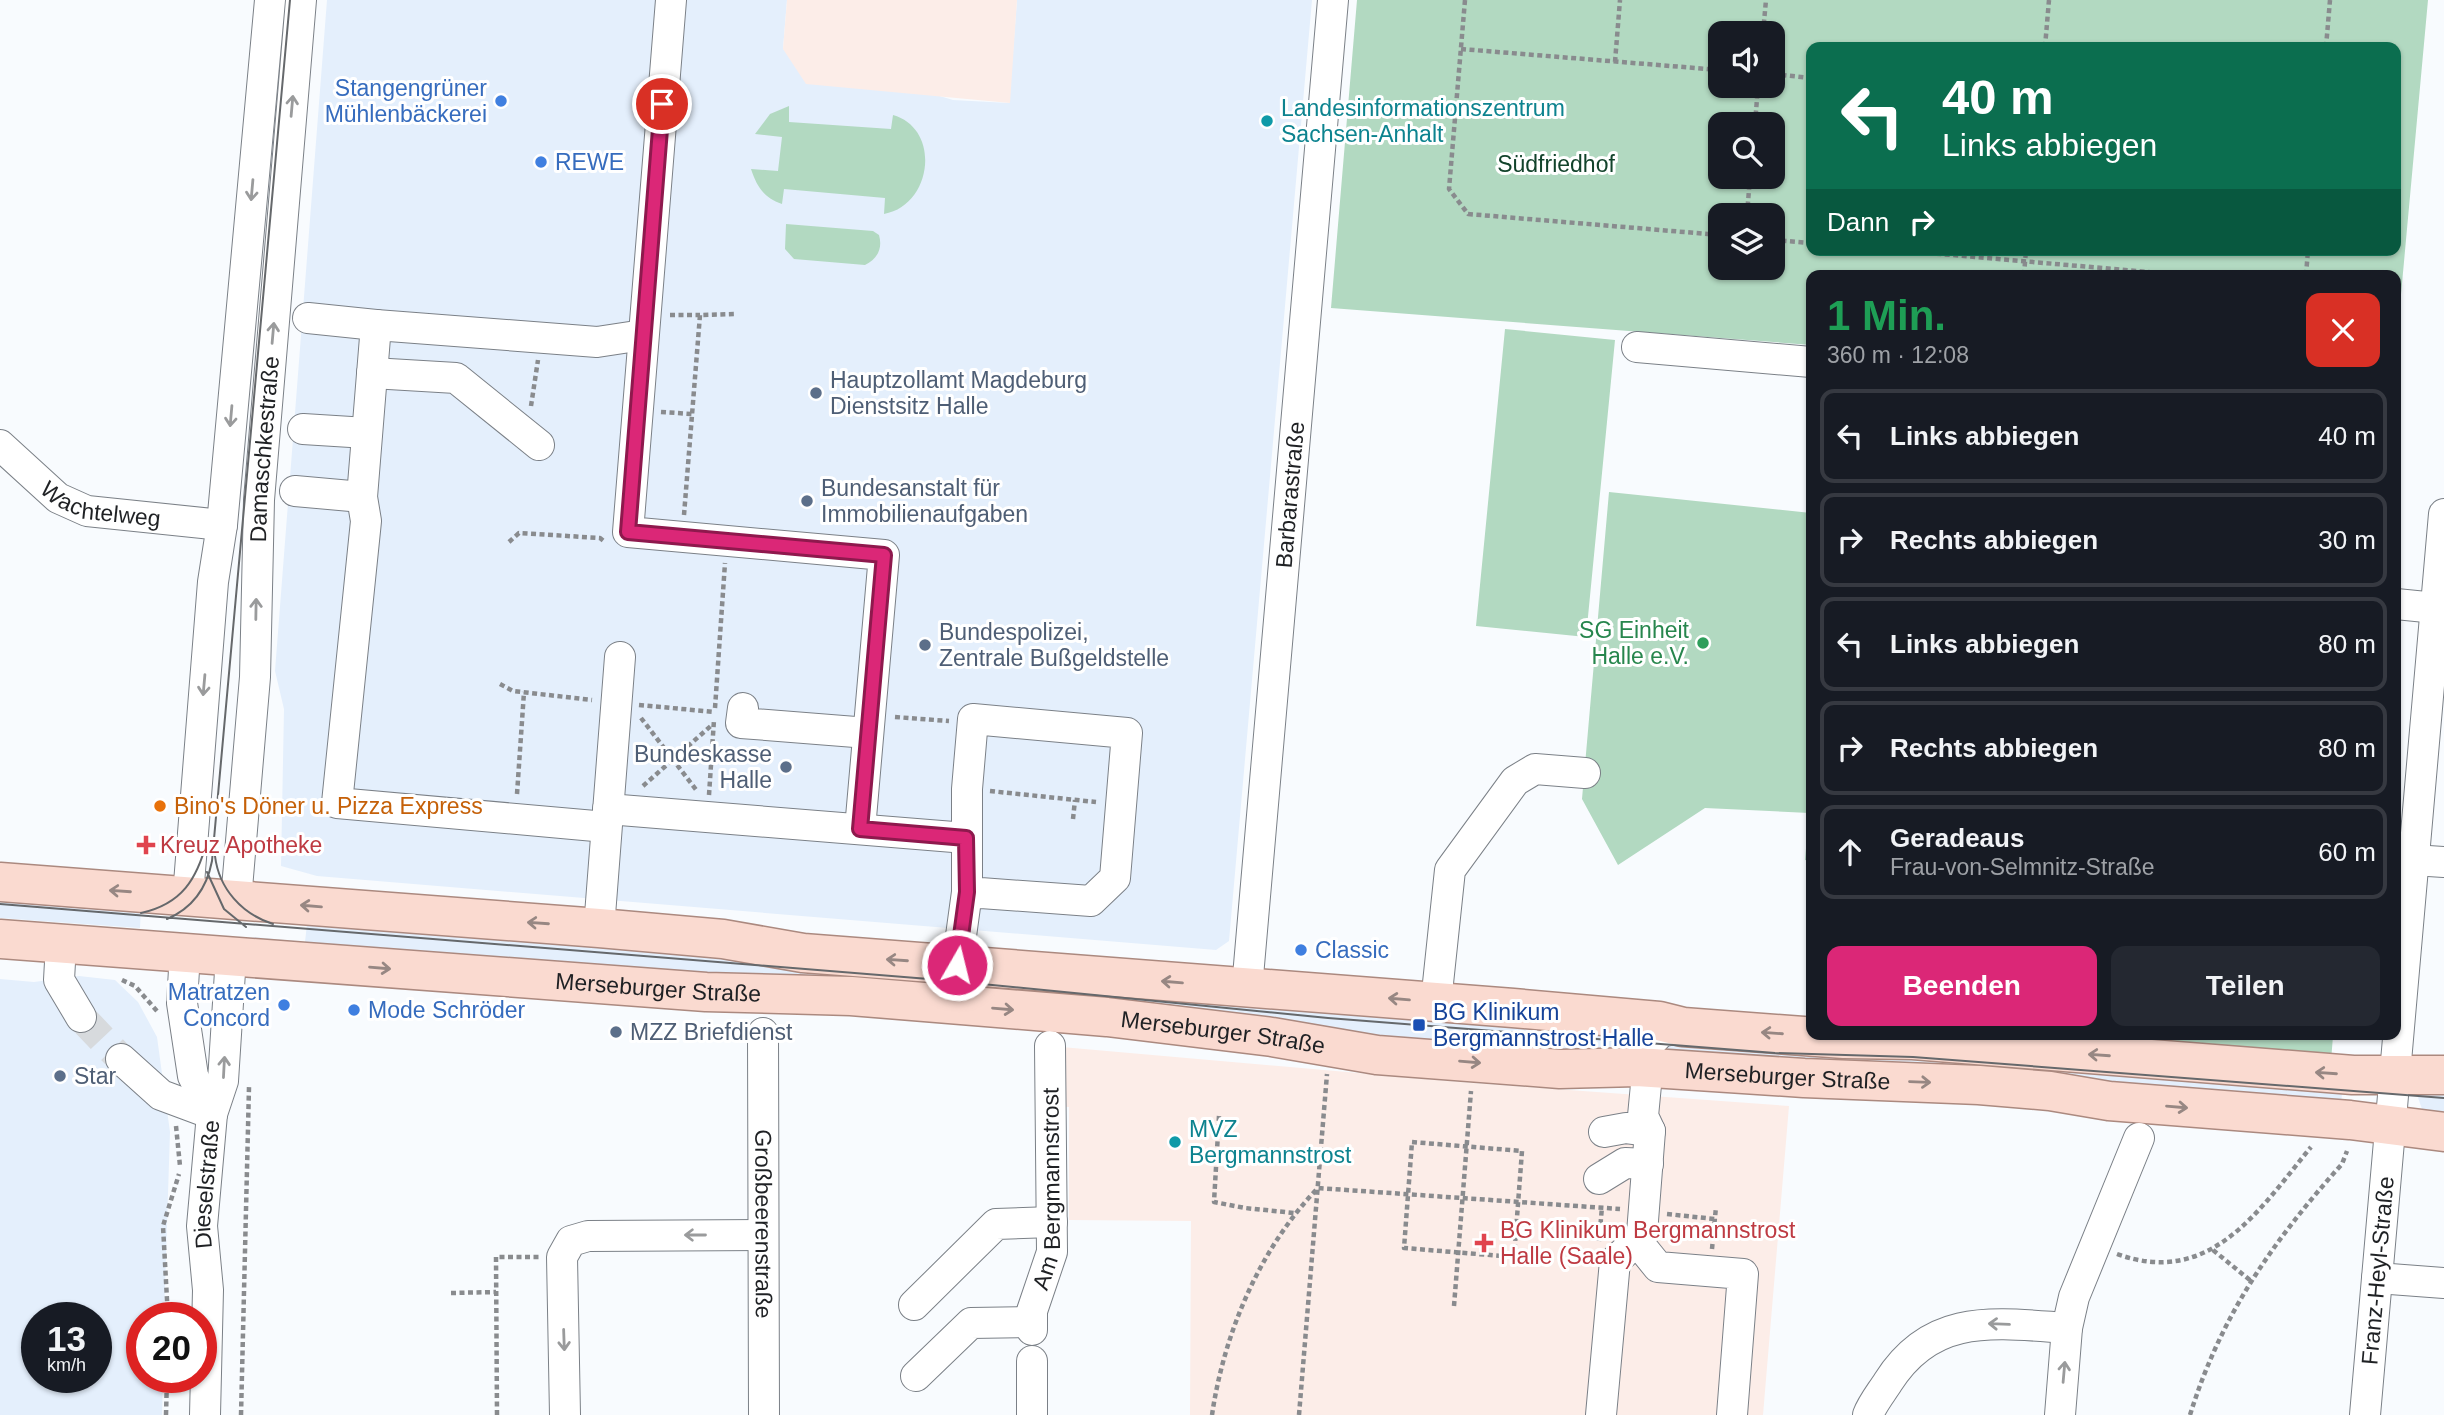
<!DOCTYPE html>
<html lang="de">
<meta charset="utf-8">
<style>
:root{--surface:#171b24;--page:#242831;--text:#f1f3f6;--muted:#9ea1a6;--line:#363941;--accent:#db2777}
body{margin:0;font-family:Helvetica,sans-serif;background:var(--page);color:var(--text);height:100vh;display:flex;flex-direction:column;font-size:26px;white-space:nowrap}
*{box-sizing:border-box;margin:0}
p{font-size:23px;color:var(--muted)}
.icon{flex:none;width:38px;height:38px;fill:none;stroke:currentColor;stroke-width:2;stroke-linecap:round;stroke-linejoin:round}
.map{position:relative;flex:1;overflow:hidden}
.details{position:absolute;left:1806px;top:270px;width:595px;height:770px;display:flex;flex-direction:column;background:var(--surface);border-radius:14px;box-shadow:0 2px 5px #0004}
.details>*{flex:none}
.top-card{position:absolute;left:1806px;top:42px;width:595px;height:214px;border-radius:14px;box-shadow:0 2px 5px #0004;background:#0b6e4f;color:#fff;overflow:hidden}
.fabs{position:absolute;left:1708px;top:21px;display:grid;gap:14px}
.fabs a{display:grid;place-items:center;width:77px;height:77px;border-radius:14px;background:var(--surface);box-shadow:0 2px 5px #0004;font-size:35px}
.speed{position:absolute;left:21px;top:1302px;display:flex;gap:14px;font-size:35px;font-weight:700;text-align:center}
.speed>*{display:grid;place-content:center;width:91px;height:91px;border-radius:50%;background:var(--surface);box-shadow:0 2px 5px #0004;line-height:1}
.speed small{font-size:18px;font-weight:400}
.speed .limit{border:10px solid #d22;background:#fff;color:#111}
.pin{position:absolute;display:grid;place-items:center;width:60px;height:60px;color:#fff;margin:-30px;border:4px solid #fff;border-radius:50%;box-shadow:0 2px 7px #0007}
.me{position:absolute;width:77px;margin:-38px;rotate:8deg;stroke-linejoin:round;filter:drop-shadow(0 0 5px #0008)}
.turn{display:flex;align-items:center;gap:24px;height:147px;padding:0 21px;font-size:32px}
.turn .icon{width:91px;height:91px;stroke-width:2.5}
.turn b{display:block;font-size:49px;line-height:60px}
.then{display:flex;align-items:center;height:66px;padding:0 21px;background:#0003;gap:14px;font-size:26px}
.round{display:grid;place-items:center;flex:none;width:74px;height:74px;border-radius:14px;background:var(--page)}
.head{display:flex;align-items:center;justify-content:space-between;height:119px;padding:0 21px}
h1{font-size:42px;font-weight:700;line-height:52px;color:#1e9e55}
.cta{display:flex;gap:14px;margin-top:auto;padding:14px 21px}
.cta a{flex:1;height:80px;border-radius:14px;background:var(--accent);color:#fff;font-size:28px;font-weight:700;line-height:80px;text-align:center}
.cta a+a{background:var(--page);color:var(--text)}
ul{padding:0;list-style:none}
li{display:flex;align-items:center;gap:21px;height:94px;margin:0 14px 10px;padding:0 7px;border:4px solid var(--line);border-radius:14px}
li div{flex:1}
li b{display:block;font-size:26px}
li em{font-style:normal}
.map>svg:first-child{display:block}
.built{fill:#e4effc;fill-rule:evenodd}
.medical{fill:#fcede8}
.green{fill:#b2d9c1;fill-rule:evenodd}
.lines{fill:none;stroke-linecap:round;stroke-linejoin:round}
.minor-tunnel{stroke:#d7dadd;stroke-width:30;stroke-dasharray:30 15;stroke-linecap:butt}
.minor-casing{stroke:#7b8087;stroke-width:32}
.major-casing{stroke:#ab897f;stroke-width:41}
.path{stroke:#898b8e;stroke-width:4.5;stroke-dasharray:5 3.5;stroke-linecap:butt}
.minor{stroke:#fff;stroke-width:30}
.major{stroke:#fadad0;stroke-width:38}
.tram{stroke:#65686b;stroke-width:2}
.oneway{stroke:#9a9b9c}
.oneway2{stroke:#978783}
.route-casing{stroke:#8e194d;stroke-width:18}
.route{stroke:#db2777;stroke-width:12}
.shop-dot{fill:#3f7fe0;stroke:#fff;stroke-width:2.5}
.culture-dot{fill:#0f9aa8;stroke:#fff;stroke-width:2.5}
.service-dot{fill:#5c6f8a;stroke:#fff;stroke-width:2.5}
.leisure-dot{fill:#2e9e5b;stroke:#fff;stroke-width:2.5}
.food-dot{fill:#e8710a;stroke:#fff;stroke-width:2.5}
.health-dot{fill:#e0444e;stroke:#fff;stroke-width:2.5}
.transit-dot{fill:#1a4fb4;stroke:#fff;stroke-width:2.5}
.labels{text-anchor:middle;stroke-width:6;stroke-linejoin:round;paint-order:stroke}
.shop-label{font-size:23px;fill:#366cbe;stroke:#fff;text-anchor:start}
.culture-label{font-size:23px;fill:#0d838f;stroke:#fff;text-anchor:start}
.park-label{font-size:23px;fill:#12432b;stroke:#fff}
.service-label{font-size:23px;fill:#4e5e75;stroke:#fff;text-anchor:start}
.street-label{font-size:23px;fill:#1f2124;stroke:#fff}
.leisure-label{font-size:23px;fill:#27864d;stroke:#fff;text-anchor:end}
.food-label{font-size:23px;fill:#c56008;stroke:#fff;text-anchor:start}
.health-label{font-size:23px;fill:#be3a42;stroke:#fff;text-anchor:start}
.transit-label{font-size:23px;fill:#164399;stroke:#fff;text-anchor:start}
</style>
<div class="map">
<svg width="2444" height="1415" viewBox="0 0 2444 1415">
<rect width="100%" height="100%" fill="#f8fbfe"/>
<path class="built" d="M327,0H787L783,49L953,100L1009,103L1017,0H1312L1229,941L1216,950L317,876L281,866L284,709L275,671Z
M0,892L141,906L140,928L0,918Z
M307,924L605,948L1638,1031L1634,1057L258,944L253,937L305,942Z
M79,976L115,980L138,1002L157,1037L170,1132L164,1318H142V1377H163L162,1415H0V979L34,982ZM37,1318H96V1377H37Z
M1667,1043L2343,1084L2341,1104L1657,1058Z
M2444,1085V1119L2422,1109L2416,1092Z"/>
<path class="medical" d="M787,0H1017L1010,103L806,84L783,49Z
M1050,1046L1472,1083L1789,1106L1763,1415H1190L1191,1221L1069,1220V1107L1051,1106Z"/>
<path class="green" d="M1357,0H2428L2396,349V275H1811V345L1331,308ZM1720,33H1773V86H1720ZM1811,47H2396V250H1811ZM1720,124H1773V177H1720ZM1720,215H1773V268H1720Z
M789,106V122L891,129L893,115C942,129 932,206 884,214L885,198L784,189L782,204C764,198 757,187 751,169L778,171L782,137L755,134L770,114Z
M786,224L873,231L879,235C883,249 877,259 865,265L794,259L785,249Z
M1505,329L1615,340L1586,637L1476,626Z
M1609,492L1811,513V861L1805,860L1809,813L1705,808L1618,865L1582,799Z
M2148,1034H2353L2351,1037L2333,1036L2331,1061L2144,1050Z"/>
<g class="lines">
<path class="minor-tunnel" d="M81,1017L121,1059"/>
<g class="minor-casing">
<g id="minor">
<path d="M671,0L628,532L884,555L860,829"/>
<path d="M308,318L376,325"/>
<path d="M1637,347L1811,362"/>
<path d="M372,373L456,378L539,445"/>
<path d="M303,429L367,433"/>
<path id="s1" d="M0,445L58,498L87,511L222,525"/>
<path d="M295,491L362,497"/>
<path d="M2396,604L2436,608"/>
<path d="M743,708L741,723L868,733"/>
<path d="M608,809L966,838"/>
<path d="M606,827L337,803L366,521L362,497L376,325L597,342L643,335"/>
<path d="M2413,860L2444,862"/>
<path d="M188,896L213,582L222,525L270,0"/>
<path id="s2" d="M236,900L255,677L259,500L301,0"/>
<path d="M599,928L620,657"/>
<path d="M61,944L59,980L81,1017"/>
<path d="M185,953L182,1003L193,1076L212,1114"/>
<path d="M957,965L967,892V789L973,719L1127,733L1115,878L1091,901L967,892"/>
<path id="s3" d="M1247,988L1333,0"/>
<path d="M1436,1002L1450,870L1515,781L1535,769L1585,773"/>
<path d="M1683,1027L1661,1032L1650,1043L1643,1116L1650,1131L1641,1246L1658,1267L1743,1274L1732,1415"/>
<path id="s4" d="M763,1033L764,1415"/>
<path d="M121,1059L161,1095L212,1114"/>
<path d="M1604,1132L1626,1128L1650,1131"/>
<path d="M1599,1179L1625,1163L1648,1164"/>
<path d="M2377,1278L2444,1283"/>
<path d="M914,1305L996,1224L1052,1222"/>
<path id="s5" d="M1032,1330V1311L1052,1252L1050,1046"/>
<path d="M1032,1361V1415"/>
<path d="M916,1376L971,1323L1031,1322"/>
<path id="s6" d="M205,1415L208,1290L202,1226L212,1114L223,1081L231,956"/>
<path d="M565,1415L562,1257L571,1241L588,1236L763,1235"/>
<path d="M1601,1415L1615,1261L1641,1237"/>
<path d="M1868,1415C1872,1404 1881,1393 1888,1382C1932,1312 1995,1323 2067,1328"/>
<path d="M2060,1415L2067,1328L2074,1297L2139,1138"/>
<path id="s7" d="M2365,1415L2444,514"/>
</g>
</g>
<g class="major-casing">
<g id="major">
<path d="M0,882L599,928L723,939L803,953L1513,1008L1659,1021L1683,1027L1844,1039L1913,1040L2353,1075H2444"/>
<path id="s8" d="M0,939L706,992L851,996L1107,1017L1272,1037L1377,1055L1560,1069L1637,1067L1804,1078L1979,1085L2050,1091L2109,1101L2350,1120L2444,1132"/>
</g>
</g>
<path class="path" d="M1465,0L1449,189L1468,214L1720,235
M1763,33L1766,0
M2045,47L2049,0
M2326,47L2330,0
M1461,49L1720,70
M1615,62L1620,0
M1773,74L1811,78
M1755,124L1758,86
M1747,215L1750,177
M1773,240L1811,243
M1894,250L2183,275
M2024,275L2026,250
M2306,275L2308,250
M670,315H700
M531,406L538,360
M661,412L692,414
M684,515L700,315L736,314
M509,542L519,533L600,538L605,542
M500,684L513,691L592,700
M639,705L715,712
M715,708L725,563
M895,717L949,721
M641,718L697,791
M643,786L713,724
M990,791L1096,802
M517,794L524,692
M709,795L714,720
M1073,819L1075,800
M122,980L135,986L157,1011
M1219,1116L1214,1202L1245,1208L1294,1213
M176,1126L180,1166
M1412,1142L1522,1151L1514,1257L1404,1248Z
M1667,1214L1715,1219
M1599,1241L1602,1207
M1712,1249L1716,1207
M2213,1250L2251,1281
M2117,1254C2211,1288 2260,1209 2311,1147
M451,1293L496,1292
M1454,1306L1471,1091
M168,1318L163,1226L179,1174
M166,1415L167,1377
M241,1415L249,1087
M497,1415L496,1257H540
M1212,1415C1224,1333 1260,1248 1318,1188L1620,1209
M1299,1415L1327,1074
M2190,1415C2221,1315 2273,1241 2342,1164L2347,1151"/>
<use href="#minor" class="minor"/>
<use href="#major" class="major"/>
<path class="tram" d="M215,856C219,889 242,914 273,924
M207,872L224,909L246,927
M0,904L941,980L1328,1018L1775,1053L1913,1057L2444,1098
M141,913C182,904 197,879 207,841
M167,919C193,908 207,887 212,861L290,0"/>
</g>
<defs><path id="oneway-shaft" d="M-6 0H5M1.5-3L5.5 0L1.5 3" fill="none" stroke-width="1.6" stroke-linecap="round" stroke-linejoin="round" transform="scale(1.75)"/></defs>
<g class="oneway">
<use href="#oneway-shaft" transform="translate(292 106) rotate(-85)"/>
<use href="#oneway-shaft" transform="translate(252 190) rotate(95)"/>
<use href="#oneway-shaft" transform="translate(273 333) rotate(-85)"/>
<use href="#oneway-shaft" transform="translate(231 416) rotate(95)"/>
<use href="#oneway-shaft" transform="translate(256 609) rotate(-89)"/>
<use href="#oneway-shaft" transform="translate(204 685) rotate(95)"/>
<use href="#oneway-shaft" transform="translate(224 1067) rotate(-87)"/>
<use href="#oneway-shaft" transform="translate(695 1235) rotate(180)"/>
<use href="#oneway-shaft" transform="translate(1999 1324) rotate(-178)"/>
<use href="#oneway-shaft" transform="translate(564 1340) rotate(88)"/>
<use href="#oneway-shaft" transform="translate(2064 1372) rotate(-85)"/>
</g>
<g class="oneway2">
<use href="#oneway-shaft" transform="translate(120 891) rotate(-176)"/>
<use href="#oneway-shaft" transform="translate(311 906) rotate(-175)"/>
<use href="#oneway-shaft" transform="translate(538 923) rotate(-176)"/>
<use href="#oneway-shaft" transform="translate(897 960) rotate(-176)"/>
<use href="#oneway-shaft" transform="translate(380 968) rotate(5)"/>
<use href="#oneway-shaft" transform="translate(1172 982) rotate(-175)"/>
<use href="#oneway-shaft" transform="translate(1399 999) rotate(-175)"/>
<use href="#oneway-shaft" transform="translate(1003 1009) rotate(5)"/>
<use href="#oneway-shaft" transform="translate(1772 1033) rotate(-176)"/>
<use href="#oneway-shaft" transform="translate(2099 1055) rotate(-176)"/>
<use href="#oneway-shaft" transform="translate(1470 1062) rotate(5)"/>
<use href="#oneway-shaft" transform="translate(2326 1073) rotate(-176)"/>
<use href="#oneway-shaft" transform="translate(1920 1082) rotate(2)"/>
<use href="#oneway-shaft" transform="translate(2177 1107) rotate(5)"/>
</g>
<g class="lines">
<g class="route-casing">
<path id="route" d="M662,104L628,532L884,555L860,829L966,838L967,892L957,965"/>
</g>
<use href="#route" class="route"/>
</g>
<g class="shop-dot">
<circle cx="501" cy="101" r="7"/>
<circle cx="541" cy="162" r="7"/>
<circle cx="1301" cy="950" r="7"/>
<circle cx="284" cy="1005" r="7"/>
<circle cx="354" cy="1010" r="7"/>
</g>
<g class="culture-dot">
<circle cx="1267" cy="121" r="7"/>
<circle cx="1175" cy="1142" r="7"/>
</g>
<g class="service-dot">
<circle cx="816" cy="393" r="7"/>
<circle cx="807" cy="501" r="7"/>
<circle cx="925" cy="645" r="7"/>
<circle cx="786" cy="767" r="7"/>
<circle cx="616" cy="1032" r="7"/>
<circle cx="60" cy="1076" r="7"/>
</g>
<circle class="leisure-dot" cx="1703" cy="643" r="7"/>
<circle class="food-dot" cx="160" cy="806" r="7"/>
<g class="health-dot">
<path d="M142.5 834.5h7v7h7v7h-7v7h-7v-7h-7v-7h7z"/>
<path d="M1480.5 1232.5h7v7h7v7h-7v7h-7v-7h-7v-7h7z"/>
</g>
<rect class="transit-dot" x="1412" y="1018" width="14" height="14" rx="3.5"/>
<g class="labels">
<g class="shop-label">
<text x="487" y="96" text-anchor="end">Stangengrüner<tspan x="487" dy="26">Mühlenbäckerei</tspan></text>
<text x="555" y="170">REWE</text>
<text x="1315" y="958">Classic</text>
<text x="270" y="1000" text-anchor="end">Matratzen<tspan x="270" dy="26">Concord</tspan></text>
<text x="368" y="1018">Mode Schröder</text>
</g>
<g class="culture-label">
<text x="1281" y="116">Landesinformationszentrum<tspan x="1281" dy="26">Sachsen-Anhalt</tspan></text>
<text x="1189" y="1137">MVZ<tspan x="1189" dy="26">Bergmannstrost</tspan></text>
</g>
<g class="park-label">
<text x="1556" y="172">Südfriedhof</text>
</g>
<g class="service-label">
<text x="830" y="388">Hauptzollamt Magdeburg<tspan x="830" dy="26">Dienstsitz Halle</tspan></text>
<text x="821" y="496">Bundesanstalt für<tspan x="821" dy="26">Immobilienaufgaben</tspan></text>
<text x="939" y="640">Bundespolizei,<tspan x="939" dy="26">Zentrale Bußgeldstelle</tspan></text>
<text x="772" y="762" text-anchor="end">Bundeskasse<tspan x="772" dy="26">Halle</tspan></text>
<text x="630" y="1040">MZZ Briefdienst</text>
<text x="74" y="1084">Star</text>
</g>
<g class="street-label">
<text dy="8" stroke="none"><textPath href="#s2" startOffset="452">Damaschkestraße</textPath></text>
<text dy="8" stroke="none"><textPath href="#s3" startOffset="495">Barbarastraße</textPath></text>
<text dy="8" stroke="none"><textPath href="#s1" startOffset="122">Wachtelweg</textPath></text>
<text dy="8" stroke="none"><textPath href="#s8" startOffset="660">Merseburger Straße</textPath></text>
<text dy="8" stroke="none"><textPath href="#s8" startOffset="1227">Merseburger Straße</textPath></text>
<text dy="8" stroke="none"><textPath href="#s8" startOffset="1794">Merseburger Straße</textPath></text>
<text dy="8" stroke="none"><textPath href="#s6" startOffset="231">Dieselstraße</textPath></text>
<text dy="8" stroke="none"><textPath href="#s5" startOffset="144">Am Bergmannstrost</textPath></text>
<text dy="8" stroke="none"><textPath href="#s4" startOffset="191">Großbeerenstraße</textPath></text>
<text dy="8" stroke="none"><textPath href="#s7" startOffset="145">Franz-Heyl-Straße</textPath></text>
</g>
<g class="leisure-label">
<text x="1689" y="638">SG Einheit<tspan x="1689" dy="26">Halle e.V.</tspan></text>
</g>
<g class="food-label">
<text x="174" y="814">Bino's Döner u. Pizza Express</text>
</g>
<g class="health-label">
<text x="160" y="853">Kreuz Apotheke</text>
<text x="1500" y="1238">BG Klinikum Bergmannstrost<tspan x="1500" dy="26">Halle (Saale)</tspan></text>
</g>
<g class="transit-label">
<text x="1433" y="1020">BG Klinikum<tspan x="1433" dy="26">Bergmannstrost Halle</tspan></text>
</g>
</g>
</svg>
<div class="fabs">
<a><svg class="icon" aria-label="sound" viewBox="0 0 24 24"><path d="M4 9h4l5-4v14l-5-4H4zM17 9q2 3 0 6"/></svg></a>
<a><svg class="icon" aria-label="search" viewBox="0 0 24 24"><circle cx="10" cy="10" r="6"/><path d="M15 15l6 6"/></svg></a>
<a><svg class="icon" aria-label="layers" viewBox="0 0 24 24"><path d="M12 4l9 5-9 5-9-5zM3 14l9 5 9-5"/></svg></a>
</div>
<div class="speed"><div>13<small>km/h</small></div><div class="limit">20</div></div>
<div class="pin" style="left:662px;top:104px;background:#d93025"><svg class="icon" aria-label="arrive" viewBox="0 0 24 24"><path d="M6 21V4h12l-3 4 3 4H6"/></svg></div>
<svg class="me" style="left:957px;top:965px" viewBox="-20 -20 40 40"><circle r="17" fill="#db2777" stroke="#fff" stroke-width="3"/><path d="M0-11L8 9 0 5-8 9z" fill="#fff"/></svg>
<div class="top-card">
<div class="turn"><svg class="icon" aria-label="left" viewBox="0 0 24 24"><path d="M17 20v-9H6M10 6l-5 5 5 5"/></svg><div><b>40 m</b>Links abbiegen</div></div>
<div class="then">Dann<svg class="icon" aria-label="right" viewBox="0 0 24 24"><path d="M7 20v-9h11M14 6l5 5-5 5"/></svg></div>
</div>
<section class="details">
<div class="head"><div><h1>1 Min.</h1><p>360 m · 12:08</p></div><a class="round" style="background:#d93025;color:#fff"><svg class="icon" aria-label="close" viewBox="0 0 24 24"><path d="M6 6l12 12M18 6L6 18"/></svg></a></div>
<ul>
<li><svg class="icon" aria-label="left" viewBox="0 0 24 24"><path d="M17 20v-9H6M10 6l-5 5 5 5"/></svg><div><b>Links abbiegen</b></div><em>40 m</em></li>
<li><svg class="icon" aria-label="right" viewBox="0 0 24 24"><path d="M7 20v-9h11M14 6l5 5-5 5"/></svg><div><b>Rechts abbiegen</b></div><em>30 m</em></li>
<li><svg class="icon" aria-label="left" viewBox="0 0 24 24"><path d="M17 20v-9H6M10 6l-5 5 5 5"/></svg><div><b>Links abbiegen</b></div><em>80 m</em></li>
<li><svg class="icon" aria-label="right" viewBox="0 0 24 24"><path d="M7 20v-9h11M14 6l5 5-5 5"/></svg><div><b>Rechts abbiegen</b></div><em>80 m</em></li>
<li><svg class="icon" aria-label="ahead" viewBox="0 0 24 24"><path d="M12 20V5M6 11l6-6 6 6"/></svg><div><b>Geradeaus</b><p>Frau-von-Selmnitz-Straße</p></div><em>60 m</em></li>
</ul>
<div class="cta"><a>Beenden</a><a>Teilen</a></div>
</section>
</div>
